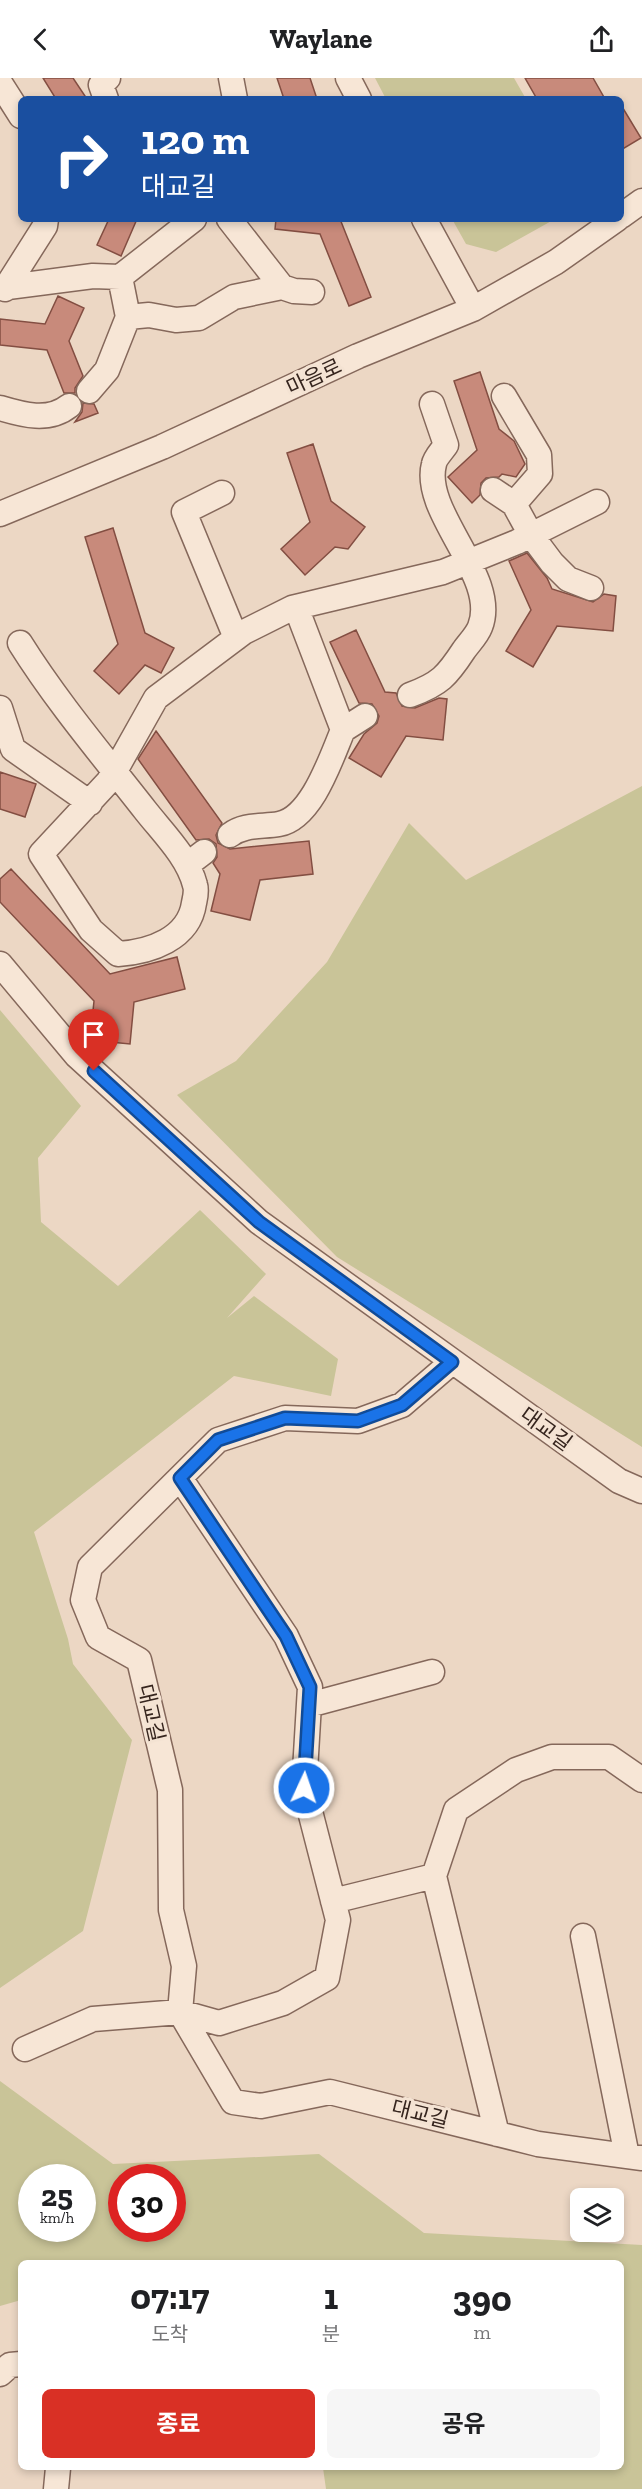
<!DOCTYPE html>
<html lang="ko">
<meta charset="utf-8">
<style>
:root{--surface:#fff;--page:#f6f6f6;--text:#202124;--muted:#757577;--accent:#d93025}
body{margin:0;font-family:"Zilla Slab","Noto Sans KR",serif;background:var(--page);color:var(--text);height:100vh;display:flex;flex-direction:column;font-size:22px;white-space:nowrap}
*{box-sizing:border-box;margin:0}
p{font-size:20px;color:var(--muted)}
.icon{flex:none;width:33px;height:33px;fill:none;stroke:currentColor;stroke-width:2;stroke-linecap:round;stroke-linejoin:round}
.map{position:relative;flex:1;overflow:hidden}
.drawer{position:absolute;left:18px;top:2182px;width:606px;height:210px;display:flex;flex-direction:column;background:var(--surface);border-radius:9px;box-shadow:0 3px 9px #0003}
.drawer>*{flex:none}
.top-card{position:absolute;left:18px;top:18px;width:606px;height:126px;border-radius:9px;box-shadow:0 3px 9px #0003;background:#1a4fa0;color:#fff;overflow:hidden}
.buttons{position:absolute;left:570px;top:2110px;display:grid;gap:12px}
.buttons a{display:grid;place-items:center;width:54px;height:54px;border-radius:9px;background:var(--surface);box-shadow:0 3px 9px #0003;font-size:30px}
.speed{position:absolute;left:18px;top:2086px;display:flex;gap:12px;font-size:30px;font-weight:700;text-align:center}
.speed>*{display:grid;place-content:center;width:78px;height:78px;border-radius:50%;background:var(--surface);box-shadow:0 3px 9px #0003;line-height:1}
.speed small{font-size:15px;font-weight:400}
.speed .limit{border:9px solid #d22;background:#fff;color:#111}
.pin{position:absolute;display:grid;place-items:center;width:51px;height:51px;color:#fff;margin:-62px -26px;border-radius:50% 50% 50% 0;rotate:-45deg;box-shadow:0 0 6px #0007}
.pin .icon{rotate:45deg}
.me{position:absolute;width:66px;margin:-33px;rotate:3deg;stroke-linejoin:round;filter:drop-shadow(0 0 4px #0008)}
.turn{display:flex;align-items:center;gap:21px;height:126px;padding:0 24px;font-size:27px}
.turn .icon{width:78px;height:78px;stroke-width:2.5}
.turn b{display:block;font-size:42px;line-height:51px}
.eta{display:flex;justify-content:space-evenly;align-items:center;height:102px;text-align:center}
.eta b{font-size:36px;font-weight:700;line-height:42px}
.primary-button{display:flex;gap:12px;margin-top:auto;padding:12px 24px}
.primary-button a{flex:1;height:69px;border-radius:9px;background:var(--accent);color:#fff;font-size:24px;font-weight:700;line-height:69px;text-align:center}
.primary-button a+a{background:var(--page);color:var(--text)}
header{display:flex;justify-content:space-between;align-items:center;height:78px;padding:0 24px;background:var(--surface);font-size:27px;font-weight:700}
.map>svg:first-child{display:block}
.green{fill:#c9c498;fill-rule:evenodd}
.building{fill:#c88a7b;stroke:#834e42;stroke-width:1.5}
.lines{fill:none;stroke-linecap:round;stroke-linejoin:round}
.minor-casing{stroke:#85685b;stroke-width:27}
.minor{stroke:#f7e6d6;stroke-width:24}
.route-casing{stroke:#114b97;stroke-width:15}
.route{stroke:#1a73e8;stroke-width:10}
.labels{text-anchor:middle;stroke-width:6;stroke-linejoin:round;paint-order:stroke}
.street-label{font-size:21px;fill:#36251e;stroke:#f4e3d3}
</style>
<header><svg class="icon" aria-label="back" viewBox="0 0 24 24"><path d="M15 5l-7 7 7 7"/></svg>Waylane<svg class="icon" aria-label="share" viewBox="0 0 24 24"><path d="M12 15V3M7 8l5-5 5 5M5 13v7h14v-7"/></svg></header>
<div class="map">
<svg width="642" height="2411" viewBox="0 0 642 2411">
<rect width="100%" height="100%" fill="#ecd7c4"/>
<path class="green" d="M375,0H514L526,21H386Z
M452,141H555L496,174L466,166Z
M642,708V1369L337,1179L177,1017L236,983L327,884L409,745L466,802Z
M0,932L81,1028L38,1080L41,1144L118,1208L200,1132L266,1196L227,1240L254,1218L338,1281L331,1318L234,1298L34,1454L68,1561L73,1586L132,1662L83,1853L0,1910Z
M0,2003L113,2086L319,2076L424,2155L642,2167V2411H326L323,2390H621V2186H21V2222L0,2228ZM32,2100H82V2151H32ZM122,2100H172V2151H122Z"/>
<path class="building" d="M43,0H73L87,21H56Z
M277,0H310L317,21H284Z
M525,0H593L605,21H537Z
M621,27L641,60L621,72Z
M109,141H137L121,178L97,167Z
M276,141H340L371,219L349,228L320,156L275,151Z
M58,218L84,230L69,263L83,298L75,310V315H64L47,272L0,267V241L45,246Z
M480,294L499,351L514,363L525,386L516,399L502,396L499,399L486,400L481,405L480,417L472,425L448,399L477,372L454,303Z
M83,325L94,326L98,335L75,344L82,334Z
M313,366L331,423L365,449L348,471L335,469L305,497L281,471L310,444L287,375Z
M113,450L145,555L174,570L161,595L145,587L119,616L94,593L118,566L85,459Z
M527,475L547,500L552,511L593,524L604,516L616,518L613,553L557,548L533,589L506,573L531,532L509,483Z
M356,552L385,614L396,615L402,628L415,630L439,620L447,621L443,662L406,658L381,699L349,680L364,656L377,645L379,638L372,626L359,625L330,564Z
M156,653L222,745L216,757L218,765L230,771L309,763L313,796L260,802L250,842L211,833L220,796L213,785L217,779L216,766L209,761L196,762L138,681Z
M0,694L36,706L25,739L0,731Z
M11,791L110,896L177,879L185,911L134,924L130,966L90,962L94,923L0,824V801Z"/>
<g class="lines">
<g class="minor-casing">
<path id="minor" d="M231,0L235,21
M348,0L359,21
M0,5L21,38
M106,21L101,7L108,0
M621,138L642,123
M229,141L282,209L294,213L312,214
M424,141L473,231
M0,210L93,198L120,199L194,141
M5,211L45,148L46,141
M128,239L149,237L176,242L199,240L234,219L282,209
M89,313L107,292L128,239L120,199
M504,318L539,377L540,396L514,426
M0,330C23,337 49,344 69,328
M493,412L514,426L531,457L552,485L568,501L591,510
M222,415L184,434L236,560
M0,436L162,369L358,278L473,231L556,184L617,141
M20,565C57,624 102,677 145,732C163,755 188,779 195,807C197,813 195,820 194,825C189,861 150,874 118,876L91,852L41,776L108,704L115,693L156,620L244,554L292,530L443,494L517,464L597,424
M410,617C440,606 447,598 464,572C469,565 477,557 480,549C500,499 421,435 434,386C435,380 442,373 446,367L432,326
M0,630L13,671L90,725
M343,652L365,638
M230,757C244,746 262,749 279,746C312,740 331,680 343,652L296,529
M187,787L204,774
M0,886L77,978L259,1144L619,1403L642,1413
M452,1284L402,1327L358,1343L285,1340L218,1362L90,1489L83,1522L98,1559L139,1582L170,1712L171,1832L184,1888L180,1934L233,2024L261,2028L330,2014L538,2066L642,2080
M309,1627L432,1594
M333,1823L434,1798
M583,1858L627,2078
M25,1971L93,1941L180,1934L219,1945L283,1925L327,1900L338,1842L304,1710L310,1609L286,1558L180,1400
M497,2056L434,1798L456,1732L516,1692L552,1679H609L642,1702
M0,2296L10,2287L21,2286
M56,2411L58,2390"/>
</g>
<use href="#minor" class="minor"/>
</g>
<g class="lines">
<g class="route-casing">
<path id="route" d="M94,993L259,1144L452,1284L402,1327L358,1343L285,1340L218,1362L180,1400L286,1558L310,1609L304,1710"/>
</g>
<use href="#route" class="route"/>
</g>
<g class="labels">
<g class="street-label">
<text transform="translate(314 299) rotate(-25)" y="7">마음로</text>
<text transform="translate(546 1351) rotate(36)" y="7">대교길</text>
<text transform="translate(151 1635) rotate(77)" y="7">대교길</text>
<text transform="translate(420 2036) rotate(14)" y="7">대교길</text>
</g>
</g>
</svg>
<div class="buttons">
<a><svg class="icon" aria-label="layers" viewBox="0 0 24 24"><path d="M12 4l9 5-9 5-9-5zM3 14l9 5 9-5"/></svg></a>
</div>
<div class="speed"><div>25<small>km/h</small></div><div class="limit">30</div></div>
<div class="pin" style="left:94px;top:993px;background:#d93025"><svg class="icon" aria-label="arrive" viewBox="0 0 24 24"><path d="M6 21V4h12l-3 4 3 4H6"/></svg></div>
<svg class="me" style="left:304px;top:1710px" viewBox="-20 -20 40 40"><circle r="17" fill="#1a73e8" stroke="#fff" stroke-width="3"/><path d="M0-11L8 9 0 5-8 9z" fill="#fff"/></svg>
<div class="top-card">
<div class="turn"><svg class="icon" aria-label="right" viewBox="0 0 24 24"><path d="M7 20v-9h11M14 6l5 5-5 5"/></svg><div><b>120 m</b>대교길</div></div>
</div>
<section class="drawer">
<div class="eta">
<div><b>07:17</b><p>도착</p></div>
<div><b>1</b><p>분</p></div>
<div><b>390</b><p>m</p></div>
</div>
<div class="primary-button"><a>종료</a><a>공유</a></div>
</section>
</div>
